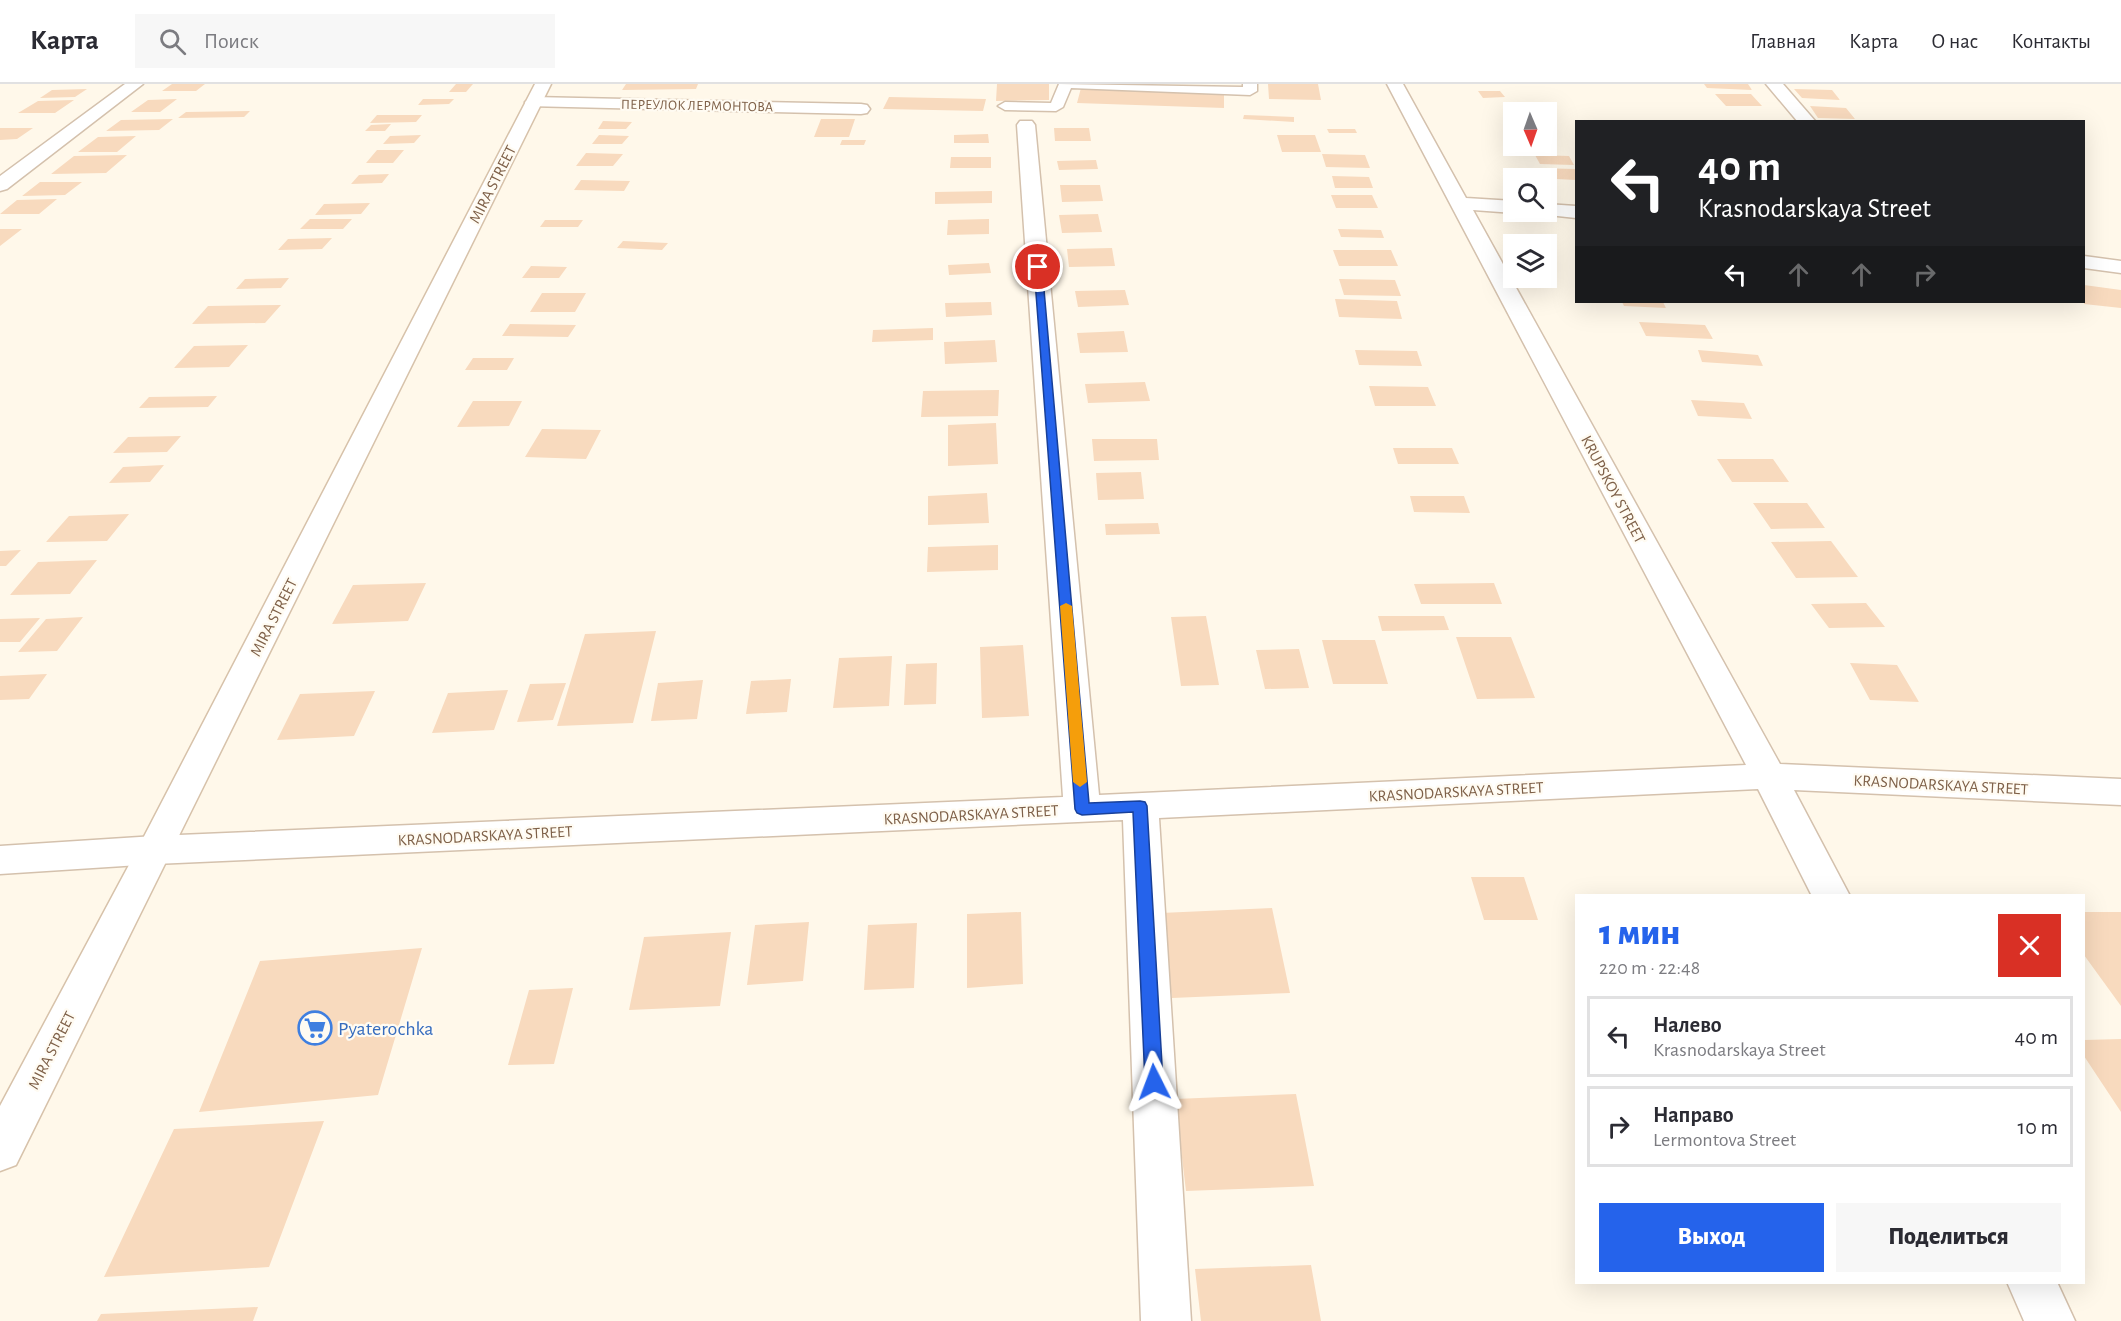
<!DOCTYPE html>
<html lang="ru">
<meta charset="utf-8">
<style>
:root{--surface:#fff;--page:#f7f7f7;--text:#2b2b33;--muted:#7c7c81;--line:#e1e1e2;--accent:#2563eb}
body{margin:0;font-family:"Alegreya Sans",sans-serif;background:var(--page);color:var(--text);height:100vh;display:flex;flex-direction:column;font-size:22px;white-space:nowrap}
*{box-sizing:border-box;margin:0}
p{font-size:20px;color:var(--muted)}
.icon{flex:none;width:33px;height:33px;fill:none;stroke:currentColor;stroke-width:2;stroke-linecap:round;stroke-linejoin:round}
.map{position:relative;flex:1;overflow:hidden}
.details{position:absolute;left:1575px;top:810px;width:510px;height:390px;display:flex;flex-direction:column;background:var(--surface);border-radius:0px;box-shadow:0 6px 24px #0002}
.details>*{flex:none}
.banner{position:absolute;left:1575px;top:36px;width:510px;height:183px;border-radius:0px;box-shadow:0 6px 24px #0002;background:#202124;color:#fff;overflow:hidden}
.needle{width:39px;rotate:178deg}
.buttons{position:absolute;left:1503px;top:18px;display:grid;gap:12px}
.buttons a{display:grid;place-items:center;width:54px;height:54px;border-radius:0px;background:var(--surface);box-shadow:0 6px 24px #0002;font-size:30px}
.pin{position:absolute;display:grid;place-items:center;width:51px;height:51px;color:#fff;margin:-26px;border:3px solid #fff;border-radius:50%;box-shadow:0 2px 6px #0007}
.me{position:absolute;width:66px;margin:-33px;rotate:357deg;stroke-linejoin:round;filter:drop-shadow(0 0 4px #0008)}
.turn{display:flex;align-items:center;gap:21px;height:126px;padding:0 24px;font-size:27px}
.turn .icon{width:78px;height:78px;stroke-width:2.5}
.turn b{display:block;font-size:42px;line-height:51px}
.lanes{display:flex;align-items:center;height:57px;padding:0 24px;background:#0003;justify-content:center;gap:30px;direction:ltr}
.lanes .off{opacity:.35}
.round{display:grid;place-items:center;flex:none;width:63px;height:63px;border-radius:0px;background:var(--page)}
.head{display:flex;align-items:center;justify-content:space-between;height:102px;padding:0 24px}
h1{font-size:36px;font-weight:800;line-height:45px;color:var(--accent)}
.button{display:flex;gap:12px;margin-top:auto;padding:12px 24px}
.button a{flex:1;height:69px;border-radius:0px;background:var(--accent);color:#fff;font-size:24px;font-weight:800;line-height:69px;text-align:center}
.button a+a{background:var(--page);color:var(--text)}
ul{padding:0;list-style:none}
li{display:flex;align-items:center;gap:18px;height:81px;margin:0 12px 9px;padding:0 12px;border:3px solid var(--line);border-radius:0px}
li div{flex:1}
li b{display:block;font-size:22px}
li em{font-style:normal}
header{display:flex;align-items:center;gap:36px;box-sizing:border-box;height:84px;padding:0 30px;background:var(--surface);border-bottom:2px solid var(--line)}
header strong{font-size:28px}
nav{display:flex;gap:33px;margin-inline-start:auto;font-size:21px}
.search{width:420px;height:54px;background:var(--page);display:flex;align-items:center;gap:15px;box-sizing:border-box;padding:0 21px;border-radius:0px;color:var(--muted);font-size:22px}
.map>svg:first-child{display:block}
.building{fill:#f8dabe}
.lines{fill:none;stroke-linecap:round;stroke-linejoin:round}
.lane-casing{stroke:#d4c1ad;stroke-width:3}
.street-casing{stroke:#d4c1ad;stroke-width:3}
.secondary-casing{stroke:#d7c2aa;stroke-width:3}
.lane{fill:#fff;fill-rule:evenodd}
.street{fill:#fff;fill-rule:evenodd}
.secondary{fill:#fff;fill-rule:evenodd}
.route{fill:#2563eb;stroke:#184099;stroke-width:1.5}
.slow{fill:#f59e0b}
.labels{text-anchor:middle;stroke-width:4.5;stroke-linejoin:round;paint-order:stroke}
.far-street-label{font-size:14px;fill:#7e6048;stroke:#fffbf2}
.street-label{font-size:16px;fill:#7e6048;stroke:#fffbf2}
.near-shop-label{font-size:20px;fill:#366cbe;stroke:#fffbf2;text-anchor:start}
</style>
<header>
<strong>Карта</strong>
<div class="search"><svg class="icon" aria-label="search" viewBox="0 0 24 24"><circle cx="10" cy="10" r="6"/><path d="M15 15l6 6"/></svg>Поиск</div>
<nav><a>Главная</a><a>Карта</a><a>О нас</a><a>Контакты</a></nav>
</header>
<div class="map">
<svg width="2121" height="1237" viewBox="0 0 2121 1237">
<rect width="100%" height="100%" fill="#fff8ea"/>
<path class="building" d="M172,0H205L196,7H162Z
M456,0H473L466,8H449Z
M626,0H698L696,5L622,6Z
M997,0H1049V16L996,17Z
M1268,0H1318L1321,16L1269,15Z
M1704,0H1748L1752,6L1707,4Z
M1081,4L1224,8V24L1077,19Z
M87,5L75,13L40,14L52,6Z
M1794,5L1832,6L1840,16L1802,14Z
M1478,7H1500L1505,13L1483,14Z
M1715,10H1751L1762,22H1726Z
M889,13L986,15L983,27L883,25Z
M177,15L160,28H131L148,16Z
M423,15H454L449,20L418,21Z
M74,16L55,29H18L38,17Z
M1810,22L1846,24L1855,35L1818,34Z
M250,27L244,33L178,34L186,28Z
M377,31H422L416,38L370,39Z
M1244,31L1294,33V38L1243,35Z
M173,35L159,46L106,47L121,36Z
M821,35H855L849,53H814Z
M603,37L632,38L626,45H598Z
M391,40L385,47H365L371,41Z
M0,44H33L17,55L0,56Z
M1054,44H1089L1091,57H1055Z
M1327,45H1355L1357,49H1329Z
M988,50L989,59H954V51Z
M421,51L414,59L383,60L390,52Z
M599,51L629,52L622,60H592Z
M1277,51H1315L1321,68H1282Z
M136,52L117,68H78L98,53Z
M842,56H866L864,61H840Z
M1546,58L1553,65L1519,66L1516,62H1546Z
M377,66H404L393,79H366Z
M586,69L623,70L613,82H576Z
M1322,70L1365,71L1370,84L1326,83Z
M127,71L106,89L51,90L74,72Z
M1535,71L1569,72L1574,81L1540,80Z
M951,73H991V84H950Z
M1096,76L1098,85L1059,86L1057,77Z
M1532,84L1576,85V96L1537,94Z
M389,90L382,99L351,100L359,91Z
M1332,92L1369,93L1373,104H1335Z
M581,96L630,97L624,107L574,106Z
M40,98H82L65,111L22,112Z
M1060,101H1100L1103,117L1062,118Z
M992,107V119L935,120V108Z
M1331,111H1372L1378,124H1336Z
M57,115L39,130H0L17,116Z
M370,119L361,130L315,131L324,120Z
M1098,130L1102,148L1062,149L1059,131Z
M310,135H352L343,145H300Z
M989,135V150L947,151L948,136Z
M545,136H583L578,143H540Z
M0,145H22L0,162Z
M1338,145L1381,146L1384,154L1341,153Z
M332,154L322,165L278,166L288,155Z
M623,157L668,159L662,166L617,164Z
M1112,164L1115,182L1069,183L1067,165Z
M1333,166H1391L1398,182H1339Z
M989,179L991,189L949,191L948,181Z
M531,182L567,183L559,194H522Z
M289,194L281,204L236,205L245,195Z
M1339,195L1395,196L1401,212L1344,211Z
M2084,201L2121,206V224L2084,220Z
M1125,206L1129,221L1078,223L1075,207Z
M542,209H586L575,228H530Z
M1335,215L1397,217L1402,235L1339,233Z
M991,218L992,231L946,233L945,219Z
M1622,218H1663L1666,224L1624,222Z
M281,221L265,239L192,240L208,222Z
M1639,238L1705,241L1713,255L1646,252Z
M510,240L576,241L568,253L502,252Z
M933,244V256L872,258L873,246Z
M1124,247L1128,268L1080,269L1077,249Z
M995,256L997,278L945,280L944,258Z
M248,261L229,283L174,284L194,262Z
M1355,266L1417,267L1422,282L1359,281Z
M1698,266L1758,271L1763,282L1702,278Z
M473,274H514L507,286H465Z
M1145,298L1150,317L1088,319L1085,300Z
M1369,302L1428,303L1436,322H1375Z
M999,306L998,332L921,333L923,307Z
M217,312L208,323L139,324L149,313Z
M1691,316L1744,319L1752,335L1698,332Z
M473,317H522L509,342L457,343Z
M996,339L998,380L948,382V341Z
M542,345L601,346L586,375L525,373Z
M181,352L167,368L113,369L128,353Z
M1092,355H1157L1159,376L1094,377Z
M1393,364H1452L1459,380H1398Z
M1717,375H1773L1789,398H1732Z
M164,381L150,398L109,399L123,383Z
M1141,388L1144,415L1098,416L1096,389Z
M987,409L989,439L928,441V412Z
M1410,412H1464L1470,429L1414,428Z
M1753,419H1807L1825,444L1771,445Z
M129,430L107,457L46,458L69,432Z
M1158,439L1160,450L1106,451L1105,440Z
M1831,457L1858,493L1796,494L1771,458Z
M998,461V486L927,488L928,463Z
M21,466L6,482H0V467Z
M97,476L70,510L10,511L38,478Z
M426,499L408,537L332,540L353,501Z
M1494,499L1502,520H1421L1414,500Z
M1866,519L1885,543L1829,544L1811,520Z
M1206,532L1219,601L1181,602L1171,533Z
M1378,532H1444L1449,546L1382,547Z
M83,533L57,567L18,568L46,535Z
M40,534L20,558H0V535Z
M656,547L633,639L557,642L585,550Z
M1456,553H1511L1535,614L1477,615Z
M1322,556H1375L1388,600H1333Z
M1023,561L1029,632L982,634L980,563Z
M1299,565L1309,604L1265,605L1256,566Z
M892,572L889,622L833,624L839,574Z
M937,579L936,620L904,621L906,580Z
M1850,579L1897,581L1919,618L1870,616Z
M47,590L29,615L0,616V592Z
M791,595L787,628L746,630L751,597Z
M703,596L697,635L651,637L658,599Z
M566,599L553,636L517,638L530,600Z
M508,606L494,646L432,649L448,609Z
M375,607L354,652L277,656L300,610Z
M1471,793H1524L1538,836H1484Z
M1272,824L1290,909L1172,914L1161,829Z
M1021,828L1023,900L967,904V830Z
M2084,828H2121V922L2084,871Z
M809,838L803,897L747,901L755,841Z
M917,839L914,904L864,906L868,841Z
M731,848L720,922L629,926L644,853Z
M422,864L378,1011L199,1028L260,877Z
M573,904L554,980L508,981L529,906Z
M2121,955V1028L2084,972V956Z
M1296,1010L1314,1102L1186,1107L1175,1015Z
M324,1037L269,1183L104,1193L174,1045Z
M1311,1181L1321,1237H1201L1195,1185Z
M258,1223L253,1237H97L101,1230Z"/>
<g class="lines">
<g class="lane-casing">
<path id="lane" d="M1059,0L1243,3V0H1257V7L1250,11L1071,4L1063,23L1056,27L1005,26L998,22L1005,18L1051,19Z"/>
</g>
<g class="street-casing">
<path id="street" d="M125,0H143L7,105L0,107V92Z
M1387,0H1403L1466,114L1514,117V128H1520L1514,129L1473,126L1780,680L2121,695V721L1794,706L1850,812H1812L1758,705L1159,734L1191,1237H1141L1123,736L155,780L0,790V762L155,752L1063,713L1017,41L1020,37H1032L1035,41L1099,711L1746,681Z
M1766,0H1783L1816,38H1798Z
M533,13L861,20L867,21L870,25L867,29L861,30L527,22L525,18Z
M1546,120L1576,122V134L1539,130L1537,128H1546Z
M2084,172L2121,177V189L2084,184Z
M2007,1198H2057L2075,1237H2024Z"/>
</g>
<g class="secondary-casing">
<path id="secondary" d="M535,0H551L16,1081L0,1087V1022L137,766Z"/>
</g>
<use href="#lane" class="lane"/>
<use href="#street" class="street"/>
<use href="#secondary" class="secondary"/>
</g>
<path class="route" d="M1038,180L1042,183L1089,719L1140,717L1145,718L1147,722L1163,998L1161,1003L1154,1006L1148,1003L1145,998L1133,728L1082,731L1077,729L1075,725L1034,183Z"/>
<path class="slow" d="M1066,519L1072,522L1087,698L1080,703L1073,698L1060,522Z"/>
<defs>
<g id="supermarket-ring" transform="scale(1.725)"><circle r="9.5" fill="#fffbf2" stroke="#3f7fe0" stroke-width="1.5"/><path d="M-6-5.5h2.5l.6 2H6L4.5 2H-2.5L-4.4-4H-6ZM-1.5 3.2a1.3 1.3 0 1 0 .1 0ZM3 3.2a1.3 1.3 0 1 0 .1 0Z" fill="#3f7fe0"/></g>
</defs>
<g fill-rule="evenodd">
<use href="#supermarket-ring" x="315" y="944"/>
</g>
<g class="labels">
<g class="far-street-label">
<text transform="translate(697 21) rotate(1)" y="5">ПЕРЕУЛОК ЛЕРМОНТОВА</text>
</g>
<g class="street-label">
<text transform="translate(492 100) rotate(-63)" y="6">MIRA STREET</text>
<text transform="translate(1614 405) rotate(62)" y="6">KRUPSKOY STREET</text>
<text transform="translate(273 533) rotate(-63)" y="6">MIRA STREET</text>
<text transform="translate(1941 700) rotate(3)" y="6">KRASNODARSKAYA STREET</text>
<text transform="translate(1456 707) rotate(-3)" y="6">KRASNODARSKAYA STREET</text>
<text transform="translate(971 730) rotate(-3)" y="6">KRASNODARSKAYA STREET</text>
<text transform="translate(485 751) rotate(-3)" y="6">KRASNODARSKAYA STREET</text>
<text transform="translate(51 966) rotate(-63)" y="6">MIRA STREET</text>
</g>
<g class="near-shop-label">
<text x="338" y="951">Pyaterochka</text>
</g>
</g>
</svg>
<div class="buttons">
<a><svg class="needle" viewBox="-14 -14 28 28"><path d="M0-13l5 13h-10z" fill="#e53935"/><path d="M0 13l5-13h-10z" fill="#7c7c81"/></svg></a>
<a><svg class="icon" aria-label="search" viewBox="0 0 24 24"><circle cx="10" cy="10" r="6"/><path d="M15 15l6 6"/></svg></a>
<a><svg class="icon" aria-label="layers" viewBox="0 0 24 24"><path d="M12 4l9 5-9 5-9-5zM3 14l9 5 9-5"/></svg></a>
</div>
<div class="pin" style="left:1038px;top:183px;background:#d93025"><svg class="icon" aria-label="arrive" viewBox="0 0 24 24"><path d="M6 21V4h12l-3 4 3 4H6"/></svg></div>
<svg class="me" style="left:1154px;top:998px" viewBox="-20 -20 40 40"><path d="M0-17L14 15 0 8-14 15z" fill="#2563eb" stroke="#fff" stroke-width="4"/></svg>
<div class="banner">
<div class="turn"><svg class="icon" aria-label="left" viewBox="0 0 24 24"><path d="M17 20v-9H6M10 6l-5 5 5 5"/></svg><div><b>40 m</b>Krasnodarskaya Street</div></div>
<div class="lanes"><svg class="icon" aria-label="left" viewBox="0 0 24 24"><path d="M17 20v-9H6M10 6l-5 5 5 5"/></svg><svg class="icon off" aria-label="ahead" viewBox="0 0 24 24"><path d="M12 20V5M6 11l6-6 6 6"/></svg><svg class="icon off" aria-label="ahead" viewBox="0 0 24 24"><path d="M12 20V5M6 11l6-6 6 6"/></svg><svg class="icon off" aria-label="right" viewBox="0 0 24 24"><path d="M7 20v-9h11M14 6l5 5-5 5"/></svg></div>
</div>
<section class="details">
<div class="head"><div><h1>1 мин</h1><p>220 m · 22:48</p></div><a class="round" style="background:#d93025;color:#fff"><svg class="icon" aria-label="close" viewBox="0 0 24 24"><path d="M6 6l12 12M18 6L6 18"/></svg></a></div>
<ul>
<li><svg class="icon" aria-label="left" viewBox="0 0 24 24"><path d="M17 20v-9H6M10 6l-5 5 5 5"/></svg><div><b>Налево</b><p>Krasnodarskaya Street</p></div><em>40 m</em></li>
<li><svg class="icon" aria-label="right" viewBox="0 0 24 24"><path d="M7 20v-9h11M14 6l5 5-5 5"/></svg><div><b>Направо</b><p>Lermontova Street</p></div><em>10 m</em></li>
</ul>
<div class="button"><a>Выход</a><a>Поделиться</a></div>
</section>
</div>
